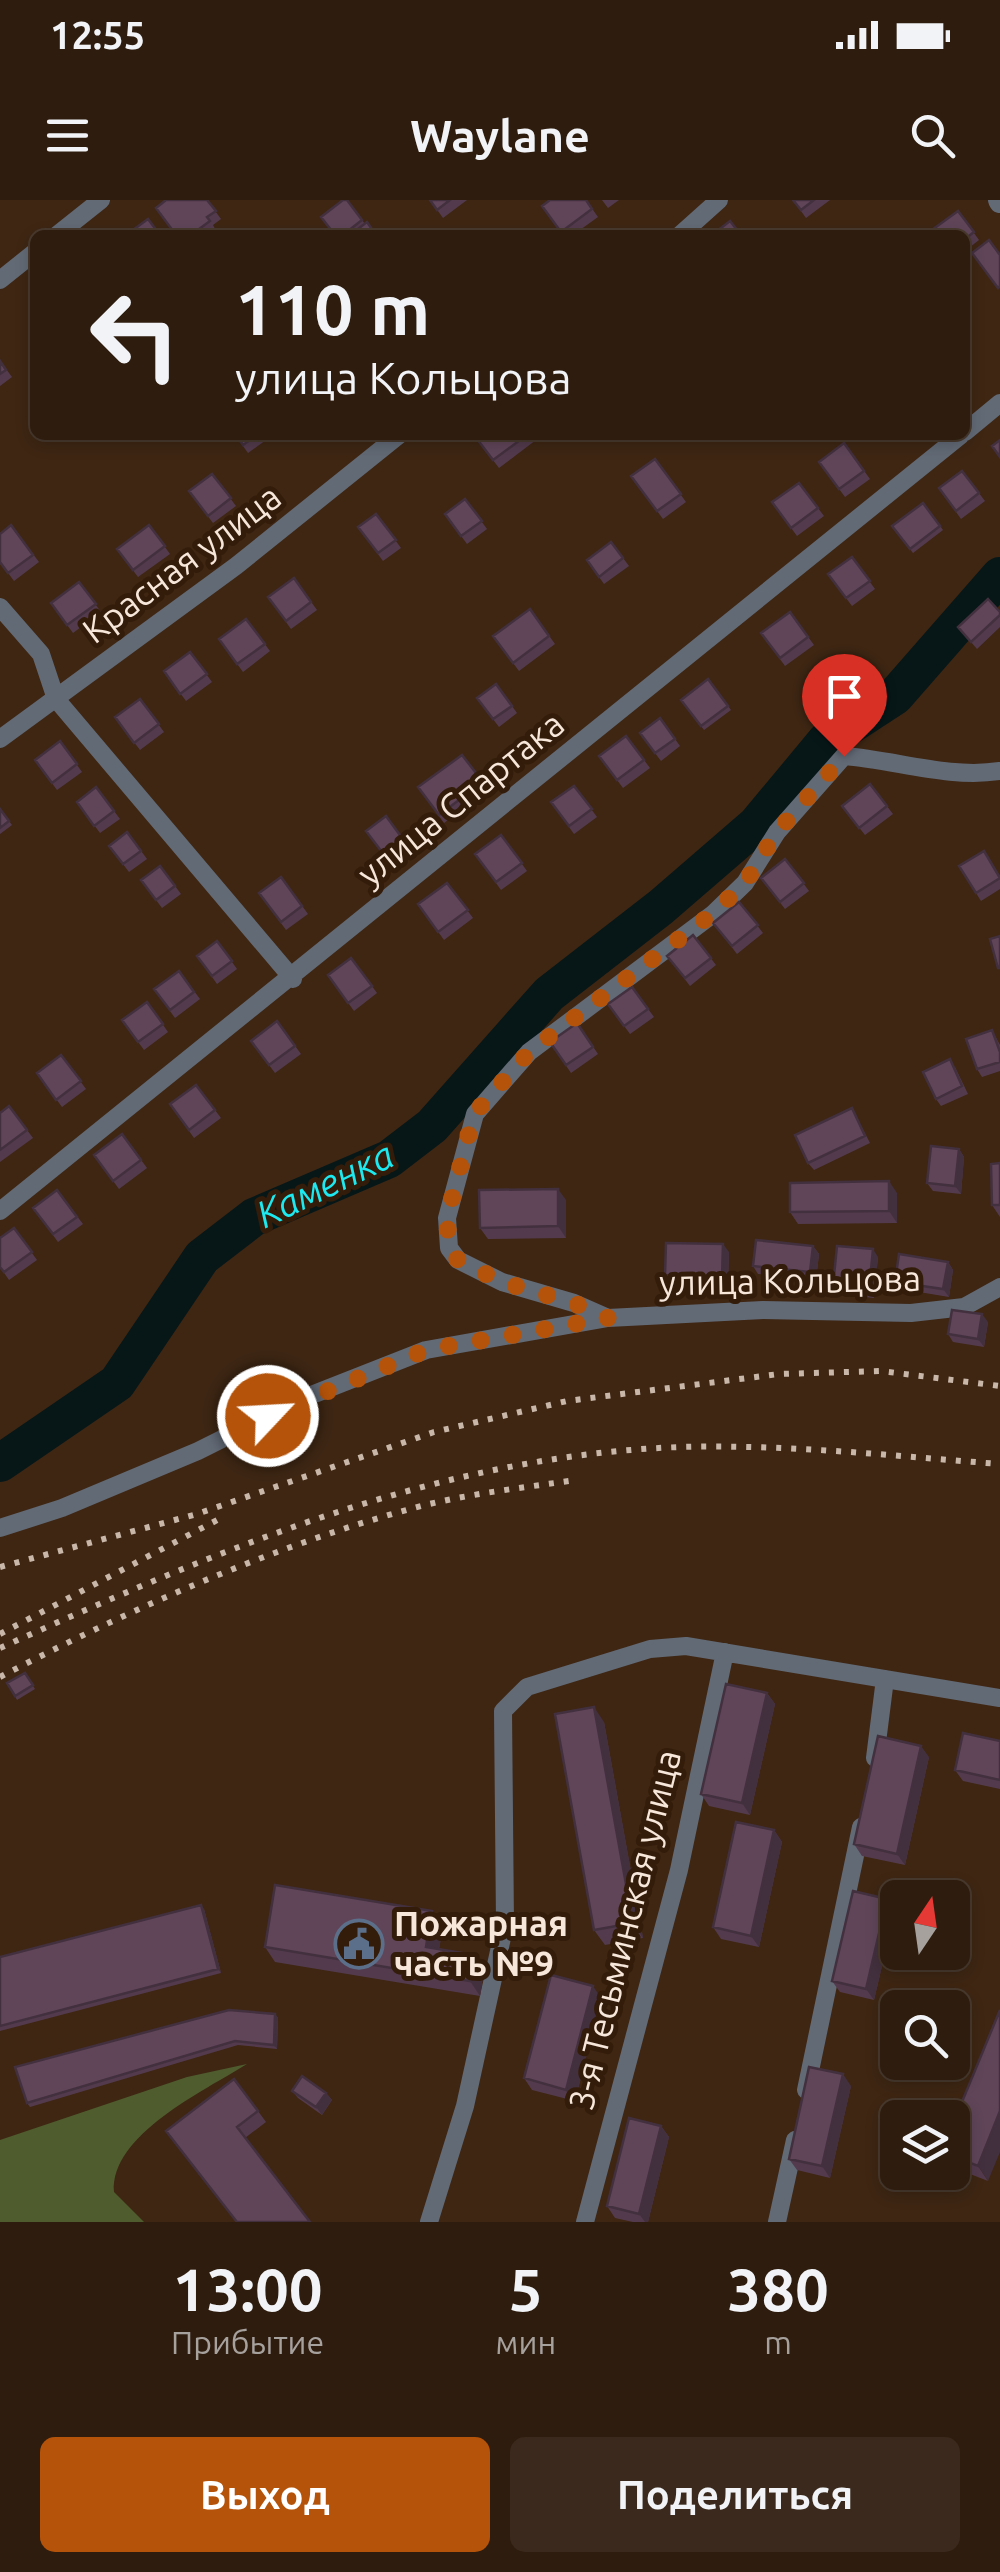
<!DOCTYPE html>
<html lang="ru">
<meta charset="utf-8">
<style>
:root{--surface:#2e1c0e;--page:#3a291c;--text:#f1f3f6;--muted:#a7a19e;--line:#493a2e;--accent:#b45309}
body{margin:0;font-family:Ubuntu,sans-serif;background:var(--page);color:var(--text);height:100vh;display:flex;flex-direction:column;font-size:38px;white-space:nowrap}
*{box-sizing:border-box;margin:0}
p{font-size:32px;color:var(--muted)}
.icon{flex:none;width:55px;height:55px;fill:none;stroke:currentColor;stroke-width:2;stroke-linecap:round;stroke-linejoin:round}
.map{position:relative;height:2022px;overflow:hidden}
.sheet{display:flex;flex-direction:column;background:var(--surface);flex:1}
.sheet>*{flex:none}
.banner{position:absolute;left:30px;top:30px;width:940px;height:210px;border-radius:15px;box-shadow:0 5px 15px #0003,0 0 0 2px var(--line);background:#2e1c0e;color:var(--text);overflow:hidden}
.needle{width:65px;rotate:13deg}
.fabs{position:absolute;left:880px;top:1680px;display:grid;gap:20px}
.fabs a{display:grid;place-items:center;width:90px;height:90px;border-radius:15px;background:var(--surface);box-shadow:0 5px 15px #0003,0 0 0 2px var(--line);font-size:50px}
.pin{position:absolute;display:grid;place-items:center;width:85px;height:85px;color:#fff;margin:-102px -42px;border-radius:50% 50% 50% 0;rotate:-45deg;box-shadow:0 0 10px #0007}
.pin .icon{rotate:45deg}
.me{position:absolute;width:110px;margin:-55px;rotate:65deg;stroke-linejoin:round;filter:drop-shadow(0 0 8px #0008)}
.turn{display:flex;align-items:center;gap:35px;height:210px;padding:0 40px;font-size:45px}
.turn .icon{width:130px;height:130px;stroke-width:2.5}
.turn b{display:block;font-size:70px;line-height:85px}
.eta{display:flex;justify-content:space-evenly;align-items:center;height:170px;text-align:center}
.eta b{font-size:60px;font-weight:600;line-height:70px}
.primary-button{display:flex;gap:20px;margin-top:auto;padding:20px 40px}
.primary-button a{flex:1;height:115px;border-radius:15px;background:var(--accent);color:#fff;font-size:40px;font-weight:600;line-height:115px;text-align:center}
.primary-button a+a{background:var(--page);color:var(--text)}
.status{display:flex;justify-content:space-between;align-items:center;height:70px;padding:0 50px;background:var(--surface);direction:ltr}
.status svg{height:28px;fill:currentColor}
header{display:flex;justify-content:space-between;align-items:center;height:130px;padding:0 40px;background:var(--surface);font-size:45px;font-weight:600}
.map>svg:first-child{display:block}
.green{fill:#4f5c2e}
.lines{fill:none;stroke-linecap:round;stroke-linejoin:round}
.river{stroke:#071718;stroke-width:38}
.minor{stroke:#626a76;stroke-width:18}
.tertiary{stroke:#626a76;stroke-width:22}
.rail{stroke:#c9b7a9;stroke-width:6;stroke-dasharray:5 10;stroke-linecap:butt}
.wall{fill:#533b4d}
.shaded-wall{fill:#43303e}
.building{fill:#604559;stroke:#43303e;stroke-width:2.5}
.route{stroke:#b45309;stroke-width:18;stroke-dasharray:0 32.4}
.labels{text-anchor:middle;stroke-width:10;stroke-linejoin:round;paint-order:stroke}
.street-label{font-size:35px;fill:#f7e7db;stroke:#331c09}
.poi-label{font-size:35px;font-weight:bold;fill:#f7e7db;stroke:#331c09;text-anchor:start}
.water-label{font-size:38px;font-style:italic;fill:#1ce9f0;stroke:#331c09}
</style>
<div class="status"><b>12:55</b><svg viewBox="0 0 49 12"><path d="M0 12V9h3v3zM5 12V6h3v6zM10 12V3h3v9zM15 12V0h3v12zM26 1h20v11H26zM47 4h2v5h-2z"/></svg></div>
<header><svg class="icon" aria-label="menu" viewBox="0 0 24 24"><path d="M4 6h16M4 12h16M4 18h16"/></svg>Waylane<svg class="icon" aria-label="search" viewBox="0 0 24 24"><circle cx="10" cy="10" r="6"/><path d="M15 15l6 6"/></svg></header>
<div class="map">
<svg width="1000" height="2022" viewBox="0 0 1000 2022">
<rect width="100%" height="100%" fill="#3e2613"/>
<path class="green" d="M247,1864C204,1891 110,1935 114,1992L144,2022H0V1940L187,1877Z"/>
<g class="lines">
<path class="river" d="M0,1263L117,1183L202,1057L254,1017L389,959L432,926L549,794L661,707L757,624L826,541L895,496L1000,376"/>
<path class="minor" d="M57,35L101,0
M680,35L719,0
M0,80L35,52
M965,232L1000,203
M0,407L41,454L56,499L293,779
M0,539L236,366L399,235
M0,1011L961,235
M608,1118L574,1103L502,1082L458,1060L449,1048L447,1018L475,914L529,852L713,714L745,683L777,632L844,556C896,560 949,579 1000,571
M0,1328L62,1308L198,1251L304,1198L426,1150L608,1118L763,1110L911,1113L964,1107L1000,1087
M875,1558L885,1479
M806,1890L861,1627
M429,2022L465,1906L505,1724L503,1511L527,1487L650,1449L686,1446L1000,1498
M585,2022L679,1670L725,1452
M777,2022L795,1940"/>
<path class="tertiary" d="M999,0L1000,2"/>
<path class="rail" d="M0,1367L197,1314L434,1232L567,1201L779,1174L881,1171L1000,1186
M0,1434L223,1317
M0,1448C216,1351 440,1255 681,1247C787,1244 894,1256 1000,1264
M0,1477C128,1410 271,1347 410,1309C464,1294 521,1288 576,1280"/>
</g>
<path class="wall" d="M207,0L221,19L213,25L215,29L207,35H176Z
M347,0L365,24L376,35H334Z
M430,0H467L443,18Z
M586,0L598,17L573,35H563L542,6Z
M602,0H619L608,8Z
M793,0H830L806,18Z
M958,11L979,40L965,51V35Z
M965,96L971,105L965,109Z
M0,161L12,177L0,186Z
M235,235H273L248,253Z
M474,235H532L536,240L499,268Z
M914,235H928L919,242Z
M844,243L870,279L845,297L819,262Z
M655,259L686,302L663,319L631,276Z
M962,271L985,301L961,319L939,288Z
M212,274L236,306L213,323L189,291Z
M799,283L824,316L797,336L772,302Z
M465,299L487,329L467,344L445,314Z
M923,303L943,330L913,353L892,326Z
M376,314L401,348L383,361L358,327Z
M11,325L39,362L14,381L0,362Z
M149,325L170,354L138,377L117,349Z
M611,342L629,366L604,384L587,360Z
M852,357L875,389L852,406L828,374Z
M294,378L317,410L291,429L268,397Z
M79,382L101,412L73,433L51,403Z
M530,409L555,444L519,471L493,436Z
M790,412L814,445L785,466L761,433Z
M1000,412V427L977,449L958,427Z
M246,419L270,451L243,472L219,439Z
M190,452L212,482L186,501L164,471Z
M708,479L731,510L704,530L681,500Z
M496,484L517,513L499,527L477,498Z
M140,499L164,532L140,550L115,517Z
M660,518L680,546L661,561L640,533Z
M626,536L650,568L623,588L599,556Z
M60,541L82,572L57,590L35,560Z
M462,555L488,590L444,623L418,587Z
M870,584L893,614L865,635L842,606Z
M574,586L597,617L574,634L551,602Z
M96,587L120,619L100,633L77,602Z
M0,609L12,625L0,634Z
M386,616L410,650L390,664L366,631Z
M127,632L147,659L129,672L109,646Z
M501,635L527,671L501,690L475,654Z
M785,659L809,691L785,709L761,678Z
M160,666L181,694L162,708L141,680Z
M959,666L1000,675V689L981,701Z
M281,677L308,714L286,730L259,693Z
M447,683L473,718L444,740L418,704Z
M739,702L763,733L737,754L713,723Z
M693,735L716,765L690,786L667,756Z
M217,741L237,769L217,784L197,756Z
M351,758L377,793L354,811L328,775Z
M179,771L200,799L175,818L154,789Z
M632,787L654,817L630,834L608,804Z
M147,802L168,832L144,850L122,820Z
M277,821L301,854L275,873L251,841Z
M577,823L598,854L571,873L550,842Z
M992,830L1000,845V871L982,877L977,869Z
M61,855L86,889L62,907L37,873Z
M955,867L968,894L941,906L936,899Z
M196,885L221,918L194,938L170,904Z
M9,906L33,938L0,962V913Z
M852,908L870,943L814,970L808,963Z
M122,934L147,968L119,989L94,955Z
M959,949L964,957L961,994L933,991L927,983Z
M1000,963V1017L992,1005Z
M57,990L83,1024L58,1042L33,1008Z
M897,993V1023L798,1024L790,1012Z
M566,1000V1038L488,1039L480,1028Z
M14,1028L37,1060L9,1080L0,1067Z
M813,1046L819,1054L816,1080L758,1074L753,1066Z
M729,1052L728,1085L671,1083L665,1075Z
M878,1057L874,1098L838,1094L833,1086Z
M948,1062L953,1070L949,1097L901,1089L895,1082Z
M988,1122L984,1147L953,1142L948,1134Z
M25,1473L35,1489L17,1500L7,1483Z
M767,1493L775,1504L750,1615L709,1606L701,1594Z
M604,1522L643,1738L605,1745L594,1730Z
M1000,1541V1589L963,1581L955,1570Z
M929,1557L905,1665L862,1656L854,1644Z
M774,1630L782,1642L759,1747L721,1739L713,1727Z
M887,1699L895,1711L874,1800L840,1792L832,1781Z
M204,1709L221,1773L0,1831V1757Z
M432,1711L443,1726L439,1749L484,1770L480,1796L275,1762L265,1747Z
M601,1798L575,1901L532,1890L524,1878Z
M275,1814L278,1818L277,1849L238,1845L30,1907L27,1903Z
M851,1886L830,1978L797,1970L789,1959Z
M292,1891L326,1893L332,1900L322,1915L298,1898Z
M258,1911L266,1922L245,1938L174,1943Z
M661,1926L669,1937L648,2022H633L615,2018L607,2006Z
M952,1926L988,1981L952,1967Z"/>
<path class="shaded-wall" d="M959,949L964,957L961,994L955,986Z
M889,981L897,993V1023L889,1011Z
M558,989L566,1000V1038L558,1026Z
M723,1044L729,1052L728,1085L722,1077Z
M813,1046L819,1054L816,1080L810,1072Z
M873,1049L878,1057L874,1098L869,1090Z
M948,1062L953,1070L949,1097L943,1089Z
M982,1114L988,1122L984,1147L978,1139Z
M767,1493L775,1504L750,1615L742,1603Z
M594,1507L604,1522L643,1738L633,1723Z
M921,1546L929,1557L905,1665L897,1654Z
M774,1630L782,1642L759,1747L751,1736Z
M887,1699L895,1711L874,1800L866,1789Z
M201,1705L204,1709L221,1773L218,1769Z
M432,1711L443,1726L437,1762L426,1747Z
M474,1755L484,1770L480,1796L470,1781Z
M593,1786L601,1798L575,1901L566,1890Z
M275,1814L278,1818L277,1849L274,1845Z
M843,1874L851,1886L830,1978L822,1966Z
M326,1893L332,1900L322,1915L316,1907Z
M1000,1911V1952L988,1981L978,1966Z
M661,1926L669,1937L648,2022H645L639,2014Z"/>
<path class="building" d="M166,0H207L216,11L207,17L210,21L191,35H176L156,8Z
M343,0H347L362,20L343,35H335L321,17Z
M430,0H450L437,10Z
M550,0H586L592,9L561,32L542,6Z
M793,0H814L801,10Z
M958,11L974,32L965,39V35H925Z
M148,19L160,35H126Z
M730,21L741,35H712Z
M367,22L376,35H350Z
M989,40L1000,55V86L998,88L972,53Z
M0,161L6,170L0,174Z
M236,235H257L243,245Z
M474,235H527L493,260Z
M1000,240V257L992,246Z
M844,243L864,271L839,289L819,262Z
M655,259L681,294L657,311L631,276Z
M962,271L979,293L956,311L939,288Z
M212,274L231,298L208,316L189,291Z
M799,283L818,308L791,328L772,302Z
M465,299L482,321L461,336L445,314Z
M923,303L940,326L910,349L892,326Z
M376,314L396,340L378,353L358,327Z
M11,325L33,355L8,373L0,362V334Z
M149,325L165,346L133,370L117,349Z
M611,342L623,358L599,377L587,360Z
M852,357L870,381L846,398L828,374Z
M294,378L311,402L286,421L268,397Z
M79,382L96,404L67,425L51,403Z
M988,399L1000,412V415L971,442L958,427Z
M530,409L549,436L513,463L493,436Z
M790,412L808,437L780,458L761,433Z
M246,419L265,444L237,464L219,439Z
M190,452L207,474L180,494L164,471Z
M708,479L728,506L701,526L681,500Z
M496,484L512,506L493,519L477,498Z
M140,499L159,524L134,543L115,517Z
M660,518L675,539L655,553L640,533Z
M626,536L644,560L617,580L599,556Z
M60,541L77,564L52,583L35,560Z
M462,555L483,582L439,615L418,587Z
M870,584L887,606L859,628L842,606Z
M574,586L592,609L569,626L551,602Z
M96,587L114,611L94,626L77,602Z
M0,609L9,621L0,628Z
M386,616L405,642L385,656L366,631Z
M127,632L141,651L123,664L109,646Z
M501,635L522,663L496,682L475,654Z
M984,651L1000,678L976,693L959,666Z
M785,659L804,683L780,702L761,678Z
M160,666L175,686L156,700L141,680Z
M281,677L302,706L281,722L259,693Z
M447,683L468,710L438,732L418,704Z
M739,702L758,725L732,746L713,723Z
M693,735L711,758L685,778L667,756Z
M1000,736V768H998L990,739Z
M217,741L232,761L212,776L197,756Z
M351,758L372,786L348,803L328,775Z
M179,771L194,792L170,810L154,789Z
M632,787L648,809L624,826L608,804Z
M147,802L163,824L138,842L122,820Z
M277,821L295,846L269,865L251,841Z
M577,823L593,847L566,865L550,842Z
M992,830L1000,852V862L977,869L966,839Z
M61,855L81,881L56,900L37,873Z
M950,859L962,886L936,899L923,872Z
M196,885L215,910L189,930L170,904Z
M9,906L27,930L0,950V913Z
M852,908L865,936L808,963L795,935Z
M122,934L141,960L113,981L94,955Z
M931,946L959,949L955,986L927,983Z
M1000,963V1005H992L991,964Z
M889,981V1011L790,1012V983Z
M558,989V1026L480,1028L479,990Z
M57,990L77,1017L53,1034L33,1008Z
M14,1028L32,1052L4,1072L0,1067V1038Z
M756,1040L813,1046L810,1072L753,1066Z
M666,1043L723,1044L722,1077L665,1075Z
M837,1046L873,1049L869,1090L833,1086Z
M899,1054L948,1062L943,1089L895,1082Z
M952,1110L982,1114L978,1139L948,1134Z
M25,1473L33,1485L15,1496L7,1483Z
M726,1484L767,1493L742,1603L701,1594Z
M594,1507L633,1723L594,1730L555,1514Z
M963,1533L1000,1541V1580L955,1570Z
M878,1536L921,1546L897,1654L854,1644Z
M736,1622L774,1630L751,1736L713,1727Z
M275,1685L432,1711L426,1747L474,1755L470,1781L265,1747Z
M853,1691L887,1699L866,1789L832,1781Z
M201,1705L218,1769L0,1826V1757Z
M551,1775L593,1786L566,1890L524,1878Z
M229,1810L275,1814L274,1845L235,1841L27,1903L15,1867Z
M1000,1810V1911L978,1966L952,1956V1926Z
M809,1867L843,1874L822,1966L789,1959Z
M302,1876L326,1893L316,1907L292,1891Z
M234,1879L258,1911L237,1927L310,2022H237L166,1931Z
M629,1918L661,1926L639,2014L607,2006Z"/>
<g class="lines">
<path class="route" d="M268,1216L426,1150L608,1118L574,1103L502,1082L458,1060L449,1048L447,1018L474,914L529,852L712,714L745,683L777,632L844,556"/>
</g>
<defs>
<g id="civic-ring" transform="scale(2.5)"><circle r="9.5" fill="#331c09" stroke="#5c6f8a" stroke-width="1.5"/><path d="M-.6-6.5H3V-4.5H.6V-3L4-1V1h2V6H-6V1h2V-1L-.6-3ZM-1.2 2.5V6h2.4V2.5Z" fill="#5c6f8a"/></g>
</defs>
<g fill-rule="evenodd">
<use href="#civic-ring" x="359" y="1744"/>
</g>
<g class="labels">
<g class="street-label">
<text transform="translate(182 364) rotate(-37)" y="12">Красная улица</text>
<text transform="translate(461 599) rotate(-39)" y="12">улица Спартака</text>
<text transform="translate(790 1081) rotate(-1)" y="12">улица Кольцова</text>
<text transform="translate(625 1730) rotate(-76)" y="12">3-я Тесьминская улица</text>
</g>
<g class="poi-label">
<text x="394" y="1736">Пожарная<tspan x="394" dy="40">часть №9</tspan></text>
</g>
<g class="water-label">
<text transform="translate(325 985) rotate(-26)" y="13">Каменка</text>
</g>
</g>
</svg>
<div class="fabs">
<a><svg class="needle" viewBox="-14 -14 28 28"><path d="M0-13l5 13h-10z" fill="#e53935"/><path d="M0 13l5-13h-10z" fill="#a7a19e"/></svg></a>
<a><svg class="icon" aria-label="search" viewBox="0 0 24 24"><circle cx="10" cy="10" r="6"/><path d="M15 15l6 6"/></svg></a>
<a><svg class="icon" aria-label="layers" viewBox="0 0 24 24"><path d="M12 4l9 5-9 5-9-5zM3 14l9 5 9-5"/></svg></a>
</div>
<div class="pin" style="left:844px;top:556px;background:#d93025"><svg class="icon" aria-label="arrive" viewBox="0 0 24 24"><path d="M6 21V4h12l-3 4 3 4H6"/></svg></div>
<svg class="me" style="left:268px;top:1216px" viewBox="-20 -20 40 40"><circle r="17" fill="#b45309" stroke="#fff" stroke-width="3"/><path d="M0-11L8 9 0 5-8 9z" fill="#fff"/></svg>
<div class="banner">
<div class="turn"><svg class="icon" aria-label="left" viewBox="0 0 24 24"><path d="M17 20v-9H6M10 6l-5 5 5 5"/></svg><div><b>110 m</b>улица Кольцова</div></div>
</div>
</div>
<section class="sheet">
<div class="eta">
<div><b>13:00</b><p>Прибытие</p></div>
<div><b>5</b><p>мин</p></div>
<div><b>380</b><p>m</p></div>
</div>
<div class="primary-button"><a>Выход</a><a>Поделиться</a></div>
</section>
